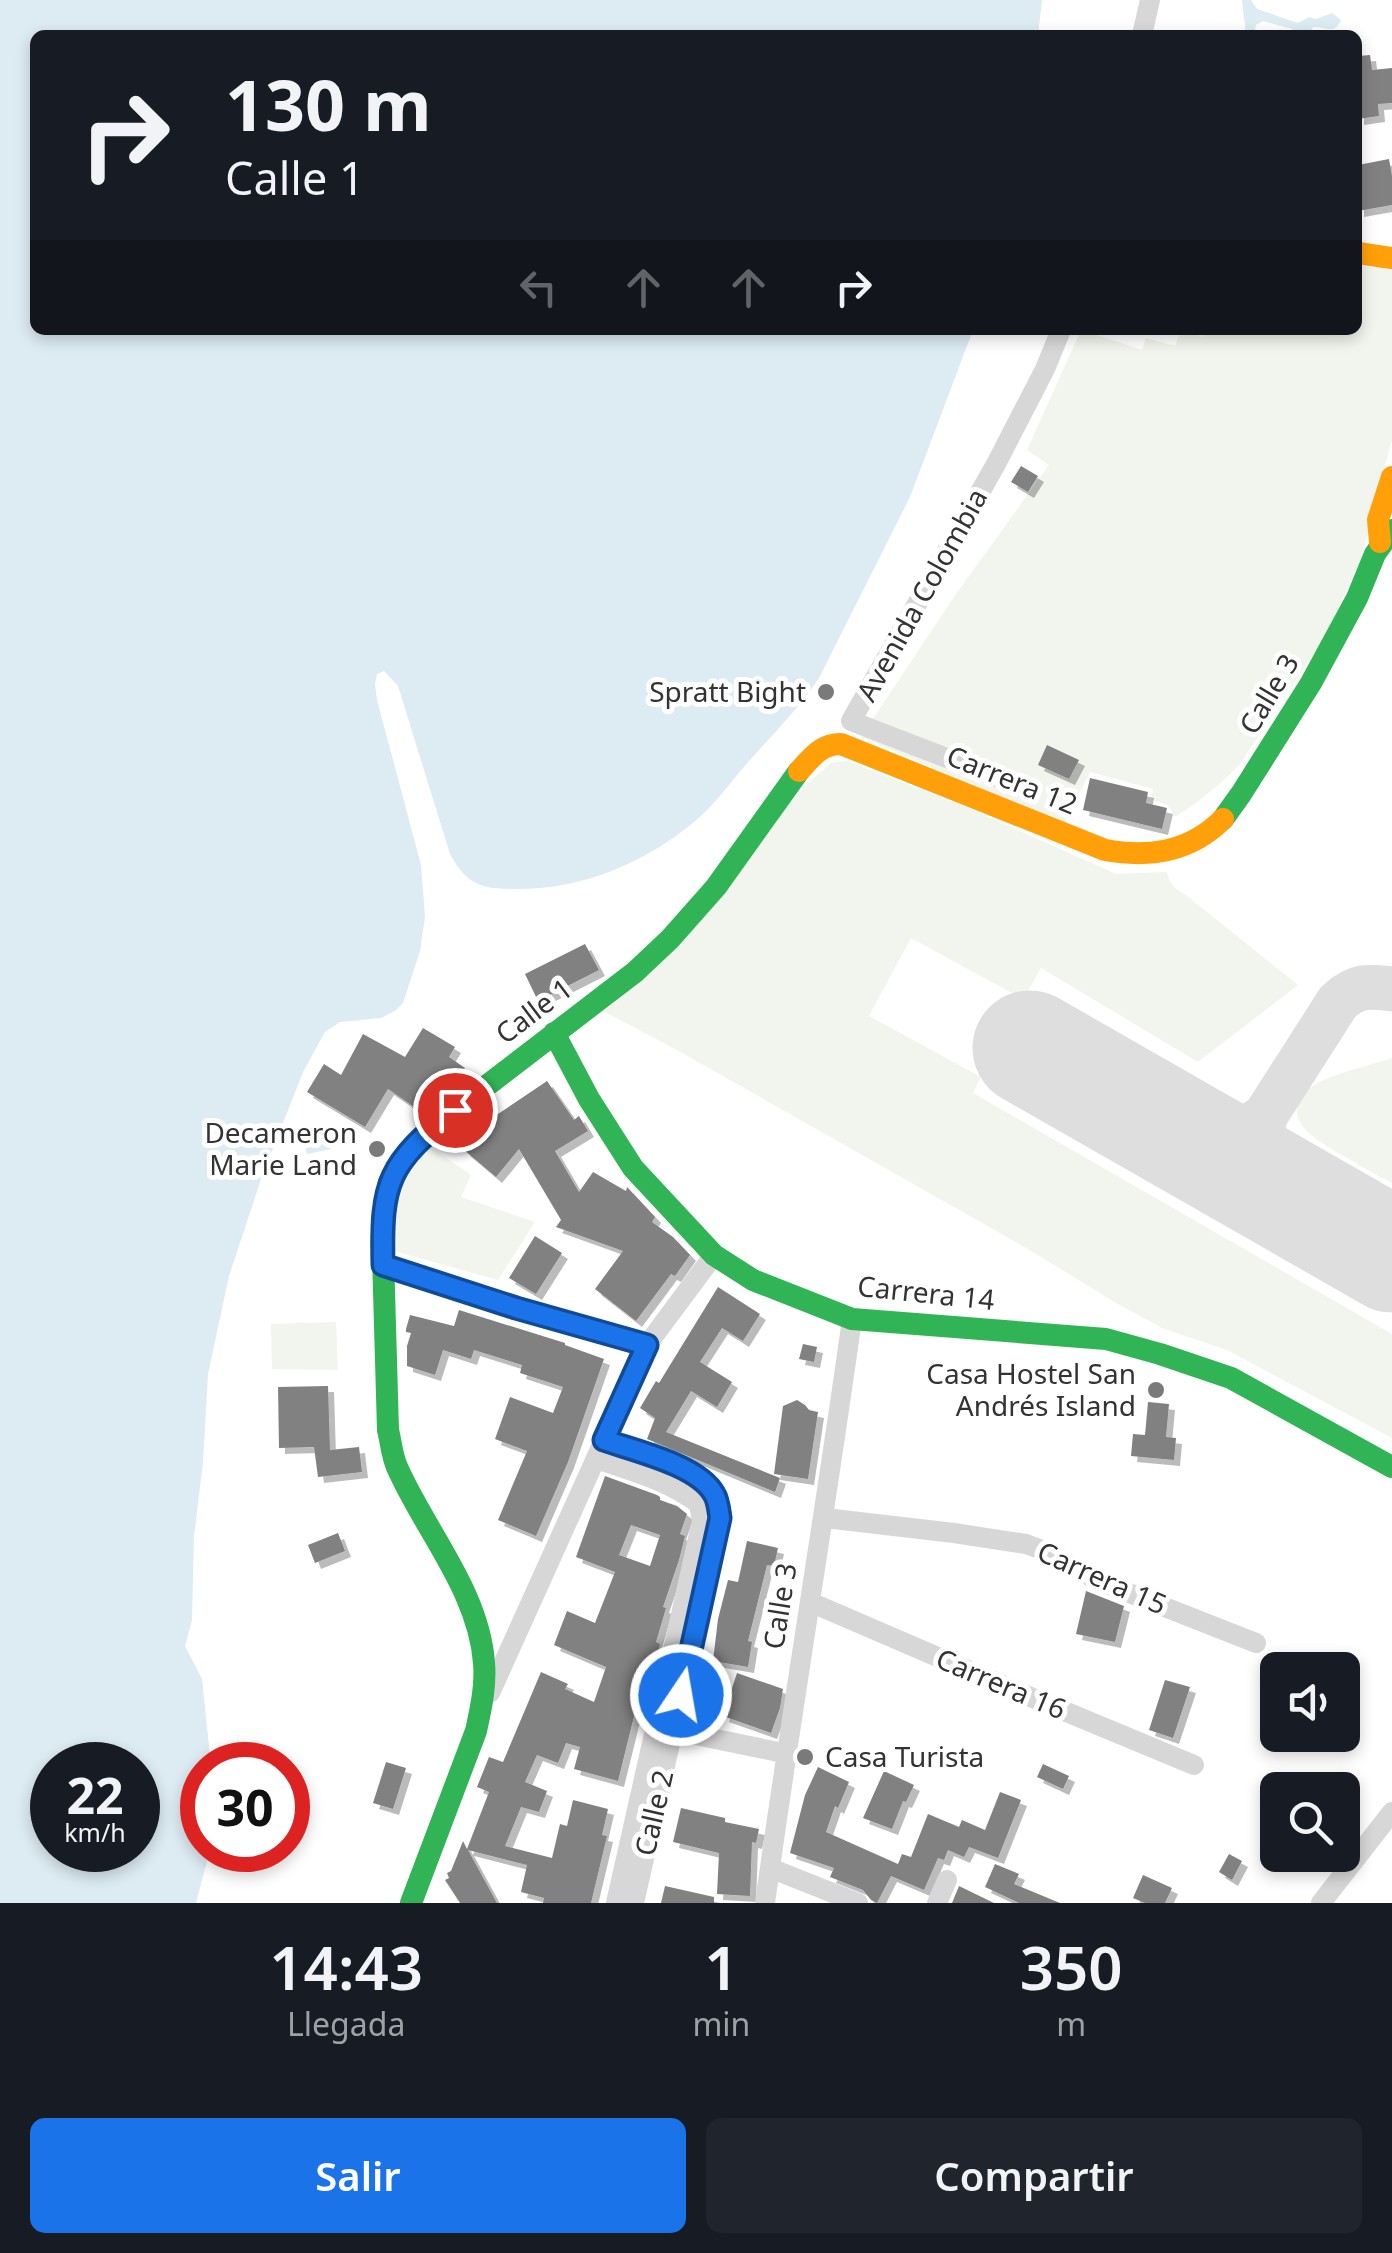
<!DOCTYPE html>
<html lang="es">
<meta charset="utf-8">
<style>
:root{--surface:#171b24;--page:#20242c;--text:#f1f3f6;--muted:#9ea1a6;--accent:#1a73e8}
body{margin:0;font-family:"Noto Sans",sans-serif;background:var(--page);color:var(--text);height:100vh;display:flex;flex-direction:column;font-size:38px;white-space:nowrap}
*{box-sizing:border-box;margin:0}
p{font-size:32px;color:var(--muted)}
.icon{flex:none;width:55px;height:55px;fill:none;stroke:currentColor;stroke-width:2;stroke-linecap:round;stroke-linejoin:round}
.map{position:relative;height:1903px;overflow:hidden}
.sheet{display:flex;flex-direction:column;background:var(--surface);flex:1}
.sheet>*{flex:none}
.top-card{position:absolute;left:30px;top:30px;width:1332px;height:305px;border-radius:15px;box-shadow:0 5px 15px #0003;background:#171b24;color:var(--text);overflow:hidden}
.controls{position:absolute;left:1260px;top:1652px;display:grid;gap:20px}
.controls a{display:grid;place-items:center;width:100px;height:100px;border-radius:15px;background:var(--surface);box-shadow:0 5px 15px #0003;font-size:50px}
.speed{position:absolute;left:30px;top:1742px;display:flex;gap:20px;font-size:50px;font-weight:700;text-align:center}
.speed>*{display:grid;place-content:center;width:130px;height:130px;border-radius:50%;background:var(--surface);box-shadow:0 5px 15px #0003;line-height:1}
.speed small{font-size:25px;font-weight:400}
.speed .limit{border:15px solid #d22;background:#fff;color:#111}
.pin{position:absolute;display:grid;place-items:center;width:85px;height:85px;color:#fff;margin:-42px;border:5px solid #fff;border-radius:50%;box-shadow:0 2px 10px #0007}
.me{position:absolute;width:110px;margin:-55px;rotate:12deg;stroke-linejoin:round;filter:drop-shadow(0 0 8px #0008)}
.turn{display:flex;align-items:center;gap:35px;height:210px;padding:0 30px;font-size:45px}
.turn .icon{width:130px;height:130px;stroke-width:2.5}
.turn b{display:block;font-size:70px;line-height:85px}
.lanes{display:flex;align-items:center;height:95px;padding:0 30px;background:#0003;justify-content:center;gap:50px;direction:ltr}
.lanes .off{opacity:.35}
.eta{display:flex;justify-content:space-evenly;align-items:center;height:170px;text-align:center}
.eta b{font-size:60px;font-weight:600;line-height:70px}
.cta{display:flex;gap:20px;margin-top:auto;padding:20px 30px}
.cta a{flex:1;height:115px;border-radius:15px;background:var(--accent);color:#fff;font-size:40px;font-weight:600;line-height:115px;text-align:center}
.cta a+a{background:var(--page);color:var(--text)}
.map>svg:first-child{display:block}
.green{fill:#f1f5ed}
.water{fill:#ddebf3;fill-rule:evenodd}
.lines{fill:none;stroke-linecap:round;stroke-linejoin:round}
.taxiway{stroke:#dedede;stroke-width:45}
.runway{stroke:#dedede;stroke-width:115}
.building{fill:#818181;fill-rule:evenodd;filter:url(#shadow)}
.street{stroke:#d7d7d7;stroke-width:20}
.fast{stroke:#30b455;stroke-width:22}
.slow{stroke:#ff9f0a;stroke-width:22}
.route-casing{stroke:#114b97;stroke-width:25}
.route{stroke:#1a73e8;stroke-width:18}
.poi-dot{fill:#7a7a7a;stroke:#fff;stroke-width:4}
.labels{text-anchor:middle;stroke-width:10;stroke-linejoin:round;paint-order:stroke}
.street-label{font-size:28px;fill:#333;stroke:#fff}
.poi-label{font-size:28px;fill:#333;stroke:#fff;text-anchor:end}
</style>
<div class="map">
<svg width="1392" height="1903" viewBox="0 0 1392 1903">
<defs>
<filter id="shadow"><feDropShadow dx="6" dy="6" stdDeviation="0" flood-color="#0004"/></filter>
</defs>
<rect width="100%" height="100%" fill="#fff"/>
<path class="green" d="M1358,262L1392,266V440L1360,561L1324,638L1240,764C1220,785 1199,802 1175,817L1168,805L1151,800L1153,789L1090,772L1064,824L861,737L956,594L1049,465L1027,450L1081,330L1142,350L1146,338L1175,346L1181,330L1203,337L1205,330H1358Z
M847,761L973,810L1116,874L1167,872C1170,886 1176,889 1187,896L1298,985L1198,1062L1041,968L1023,999L911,938L869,1016L981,1077L973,1093L1392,1334V1438L1227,1350L1162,1328L1116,1303L1028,1249L677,1050L605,1012L808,783L831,763Z
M1392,1058V1183C1378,1176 1364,1168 1351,1160C1327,1146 1271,1120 1310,1088C1326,1075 1372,1065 1392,1058Z
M429,1146L471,1175L461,1197L535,1222L498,1280L391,1250L398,1188Z
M336,1322L338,1370L272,1369L271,1324Z"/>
<path class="water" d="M0,0H1042L1038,35H35V330H973L910,497L819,678C799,708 774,733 750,760C732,780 715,805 694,822C644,863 583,889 519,889C483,889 468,887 450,854L398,686L384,671L377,674L375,684L377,700L421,865L425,917L420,951L403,1003L395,1011L381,1018L340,1022L325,1032L303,1072L261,1179L229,1276L208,1374L203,1462L194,1536L192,1620L185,1646L202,1679L211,1765H202V1850H210L196,1903H0ZM138,1765V1850H52V1765Z
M1242,0H1251L1257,9L1298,23L1309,17L1316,19L1332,13L1341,20C1334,36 1326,26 1313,27L1309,35H1292V29L1263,21L1256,25L1254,35H1246Z
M326,1124L331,1149L307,1154L301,1130Z"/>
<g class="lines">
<path class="taxiway" d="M1265,1116C1259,1144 1265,1166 1278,1191
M1185,1137C1216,1142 1239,1135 1265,1116L1338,1002C1356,985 1368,986 1392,989"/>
<path class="runway" d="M1030,1048L1392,1255"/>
</g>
<path class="building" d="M1370,55L1372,70L1392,68V103L1378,104L1379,116L1358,119V56Z
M1389,159L1392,176V205L1358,211V165Z
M1021,466L1038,476L1028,492L1011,482Z
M1047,745L1079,760L1069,779L1038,765Z
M1090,778L1148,792L1146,803L1167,808L1162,829L1083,810Z
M585,944L599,970L538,1001L525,974Z
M423,1028L455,1047L449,1057L465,1068L456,1083L447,1090L438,1084L420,1111L388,1089L365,1127L307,1092L324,1064L341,1075L363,1034L405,1057Z
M547,1081L574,1120L579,1116L588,1131L555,1151L579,1192L593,1172L626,1191L627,1187L655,1217L652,1222L673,1237L690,1255L675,1276L671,1274L636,1321L595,1289L623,1251L556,1227L561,1220L519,1149L496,1177L464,1150L489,1120Z
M535,1236L562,1253L536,1294L509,1278Z
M718,1287L760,1314L743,1341L722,1328L700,1362L732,1382L717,1407L691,1391L666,1432L780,1478L775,1492L647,1439L655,1418L640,1408L656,1381L659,1383Z
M459,1310L565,1343V1345L604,1359L568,1462L536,1536L498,1520L527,1451L495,1439L510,1397L553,1413L563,1387L520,1373L522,1365L474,1350L471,1359L443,1350L435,1375L407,1366V1346L411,1333L406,1332V1329L410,1315L454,1326Z
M803,1344L817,1347L814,1362L799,1359Z
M328,1386L330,1450L359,1447L362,1472L318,1477L314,1447L279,1448L278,1387Z
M797,1400L805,1405L809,1410L818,1412L808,1479L774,1474L783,1406Z
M1148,1402L1169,1404L1166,1437L1176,1438L1174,1460L1131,1456L1133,1434L1145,1435Z
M605,1476L657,1495L660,1497V1500L677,1506L687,1514L680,1534L685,1536L679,1560L663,1607L666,1608L656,1642L660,1644L645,1711L636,1708L618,1781L574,1769L580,1747L566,1743L558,1763L537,1755L525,1782L547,1791L539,1812L521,1807L505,1846L552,1858L560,1824L567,1826L573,1800L608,1809L602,1835L607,1836L591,1903H543L544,1898L521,1892L527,1865L468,1850L497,1903H460L445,1880L449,1878L447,1873L451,1871L463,1841L467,1849L489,1792L477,1787L489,1757L503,1762L541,1672L568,1684L565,1689L594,1702L606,1667L554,1645L567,1611L595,1623L615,1572L576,1557ZM631,1525L660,1535L650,1566L619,1555Z
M338,1533L345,1551L315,1563L308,1545Z
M747,1541L778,1548L774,1566L767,1565L748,1641L752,1642L748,1667L713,1661L718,1619L728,1580L738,1582Z
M1086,1591L1124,1606L1115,1642L1076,1634Z
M737,1673L783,1689L780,1708L771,1733L723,1716Z
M1165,1680L1190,1687L1173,1738L1149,1730Z
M386,1762L406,1768L393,1809L373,1803Z
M1043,1764L1069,1776L1063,1789L1037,1777Z
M818,1767L849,1782L838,1808L835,1806L826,1832L898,1864L902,1854L911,1857L928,1814L959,1827L962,1820L985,1830L1000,1792L1021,1800L998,1858L969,1847L964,1857L948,1850L944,1860L938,1858L924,1890L891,1876L877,1903L871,1900L863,1890L830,1877L834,1868L790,1853L805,1795Z
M884,1771L914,1785L906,1802L903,1801L892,1829L863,1818Z
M681,1808L725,1818V1822L759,1829L756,1843L752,1842L750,1896L717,1894L719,1853L673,1842Z
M1229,1854L1242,1861L1232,1880L1219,1872Z
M995,1864L1019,1874L1014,1884L1060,1903H1019L985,1887Z
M1143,1875L1172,1888L1165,1903H1145L1133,1898Z
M665,1886L714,1897V1903H661Z
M959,1886L994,1903H952Z"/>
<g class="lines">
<path class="street" d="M1142,35L1150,0
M996,777L851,721L996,464L1045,369L1061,330
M383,1265L516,1308L647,1345
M604,1440C635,1451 698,1465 714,1494C718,1500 719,1511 721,1518L634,1903
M596,1459C632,1471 669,1481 699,1504L702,1521L616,1903
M825,1518L954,1533L1026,1544L1050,1553L1096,1580L1256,1643
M810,1602L1028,1696L1194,1765
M490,1693L647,1345L714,1255
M662,1728L788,1754
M770,1868L858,1903
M765,1903C792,1708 825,1514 852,1319
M937,1903L947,1880
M1321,1903L1392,1812"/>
<path class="fast" d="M1223,819L1241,794L1311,683L1357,598L1375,554L1392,530
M554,1033L589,1099L633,1168L714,1255L753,1280L852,1319L1106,1339L1160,1354L1231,1378L1392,1467
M411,1903L476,1731C481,1708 486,1686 484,1663C479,1591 425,1531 397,1467C392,1456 391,1442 388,1430L382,1221L389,1182L399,1164L423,1138L455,1110L635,972L670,939L716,887L799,771"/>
<path class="slow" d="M1358,253L1392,258
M1380,542L1378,520L1392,477
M799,771C812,757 821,744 841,744L1105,850C1150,858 1190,852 1223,819"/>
</g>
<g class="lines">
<g class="route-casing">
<path id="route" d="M455,1110C388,1164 381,1181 383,1265L516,1308L647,1345L604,1440C635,1451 698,1465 714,1494C718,1500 719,1511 720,1518L681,1695"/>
</g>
<use href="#route" class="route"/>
</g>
<g class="poi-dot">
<circle cx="826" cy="692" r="10"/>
<circle cx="377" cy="1149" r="10"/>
<circle cx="1156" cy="1390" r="10"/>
<circle cx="805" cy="1757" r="10"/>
</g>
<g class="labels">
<g class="street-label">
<text transform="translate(922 595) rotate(-61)" y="10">Avenida Colombia</text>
<text transform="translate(1269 694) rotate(-59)" y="10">Calle 3</text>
<text transform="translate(1012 780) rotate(22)" y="10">Carrera 12</text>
<text transform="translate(534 1011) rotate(-37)" y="10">Calle 1</text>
<text transform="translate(926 1293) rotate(6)" y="10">Carrera 14</text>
<text transform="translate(1102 1578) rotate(24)" y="10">Carrera 15</text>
<text transform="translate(780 1606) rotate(-81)" y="10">Calle 3</text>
<text transform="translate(1001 1684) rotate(23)" y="10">Carrera 16</text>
<text transform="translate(654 1813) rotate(-77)" y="10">Calle 2</text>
</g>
<g class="poi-label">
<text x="806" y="702">Spratt Bight</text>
<text x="357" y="1143">Decameron<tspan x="357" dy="32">Marie Land</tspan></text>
<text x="1136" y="1384">Casa Hostel San<tspan x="1136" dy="32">Andrés Island</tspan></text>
<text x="825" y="1767" text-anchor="start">Casa Turista</text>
</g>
</g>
</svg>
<div class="controls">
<a><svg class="icon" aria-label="sound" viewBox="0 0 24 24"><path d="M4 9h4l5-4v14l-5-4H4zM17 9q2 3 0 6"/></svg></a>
<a><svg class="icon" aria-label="search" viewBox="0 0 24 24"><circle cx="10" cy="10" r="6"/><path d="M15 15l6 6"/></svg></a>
</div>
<div class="speed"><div>22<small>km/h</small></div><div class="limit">30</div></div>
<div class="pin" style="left:455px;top:1110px;background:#d93025"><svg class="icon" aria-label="arrive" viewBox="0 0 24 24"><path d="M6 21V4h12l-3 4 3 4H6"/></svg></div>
<svg class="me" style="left:681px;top:1695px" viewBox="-20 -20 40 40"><circle r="17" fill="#1a73e8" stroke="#fff" stroke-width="3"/><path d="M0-11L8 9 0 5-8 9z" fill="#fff"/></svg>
<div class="top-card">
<div class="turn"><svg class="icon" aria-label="right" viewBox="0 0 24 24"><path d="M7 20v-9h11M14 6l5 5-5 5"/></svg><div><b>130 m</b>Calle 1</div></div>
<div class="lanes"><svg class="icon off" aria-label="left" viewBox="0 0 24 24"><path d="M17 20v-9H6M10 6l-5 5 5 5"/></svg><svg class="icon off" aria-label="ahead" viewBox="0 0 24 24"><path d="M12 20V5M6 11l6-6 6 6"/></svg><svg class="icon off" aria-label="ahead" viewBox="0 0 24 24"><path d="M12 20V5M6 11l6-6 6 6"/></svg><svg class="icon" aria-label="right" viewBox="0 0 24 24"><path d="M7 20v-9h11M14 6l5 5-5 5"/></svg></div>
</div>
</div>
<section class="sheet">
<div class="eta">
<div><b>14:43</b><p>Llegada</p></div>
<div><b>1</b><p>min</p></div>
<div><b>350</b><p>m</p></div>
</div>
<div class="cta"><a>Salir</a><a>Compartir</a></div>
</section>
